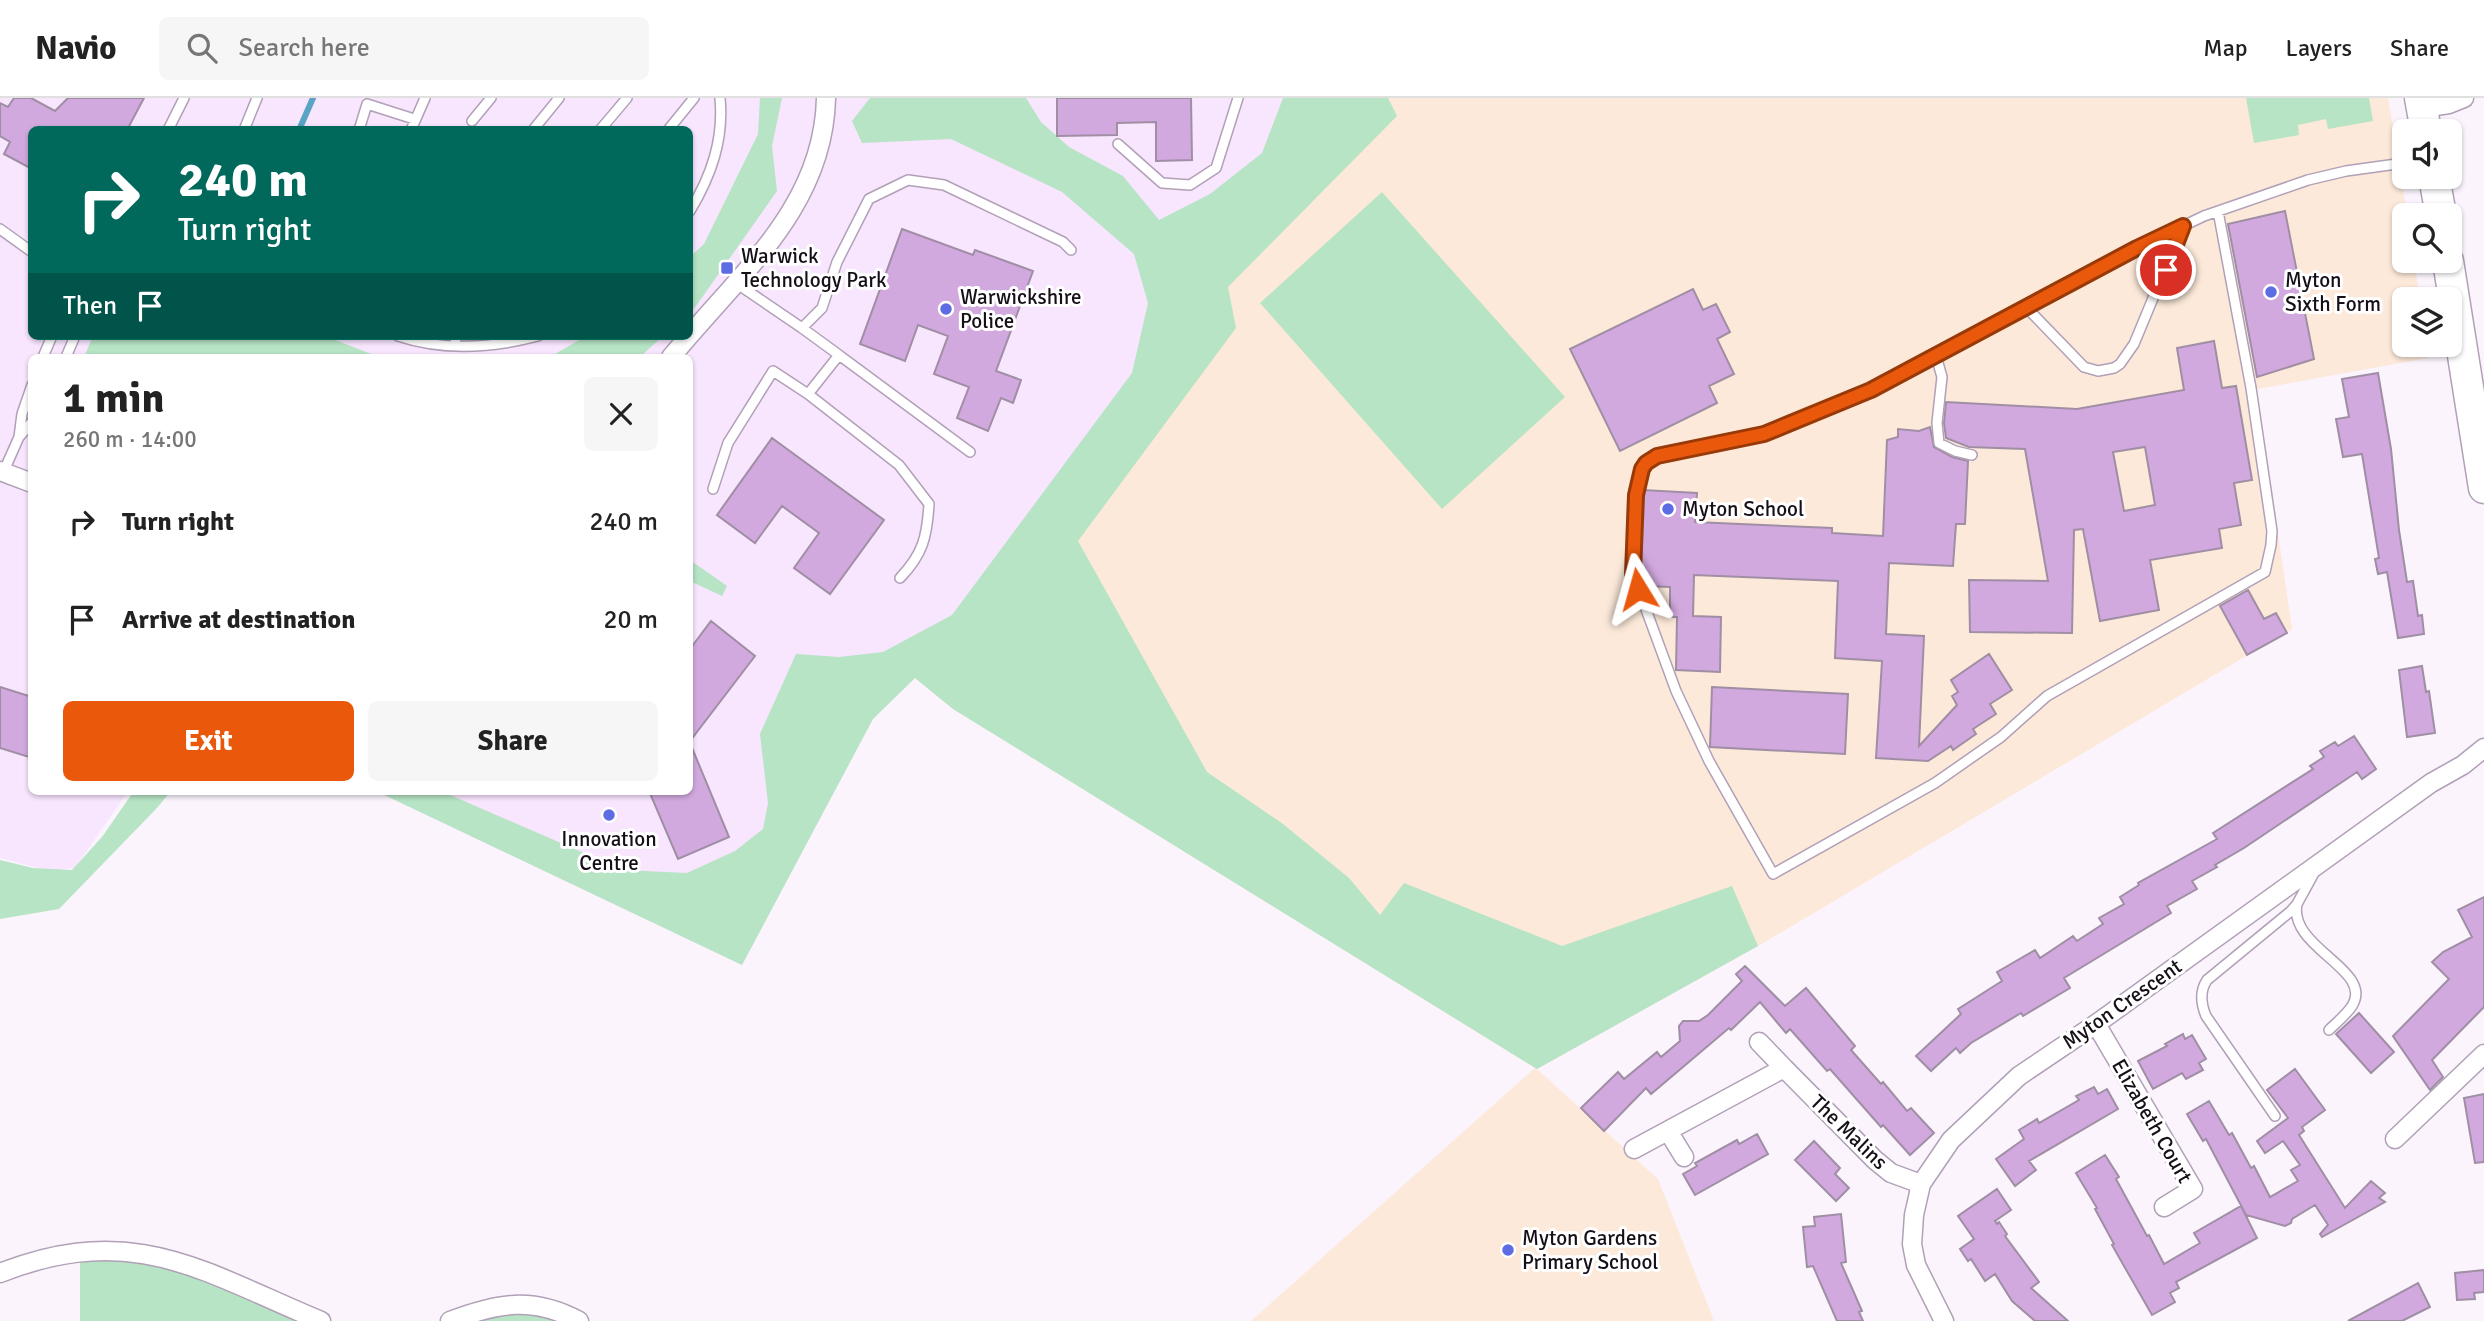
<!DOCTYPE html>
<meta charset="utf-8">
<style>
:root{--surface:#fff;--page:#f6f6f6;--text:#222;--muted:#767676;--line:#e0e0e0;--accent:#ea580c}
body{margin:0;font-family:Signika,sans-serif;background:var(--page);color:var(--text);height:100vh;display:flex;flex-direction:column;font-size:26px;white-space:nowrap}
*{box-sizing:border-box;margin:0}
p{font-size:23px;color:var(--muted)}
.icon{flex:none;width:38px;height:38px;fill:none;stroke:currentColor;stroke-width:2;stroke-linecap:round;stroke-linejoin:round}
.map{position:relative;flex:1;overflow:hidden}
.side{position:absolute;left:28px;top:256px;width:665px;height:441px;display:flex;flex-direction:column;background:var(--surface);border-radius:10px;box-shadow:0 2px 5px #0004}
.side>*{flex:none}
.hud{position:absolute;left:28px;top:28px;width:665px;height:214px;border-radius:10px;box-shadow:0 2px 5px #0004;background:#00695c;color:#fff;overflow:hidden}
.tools{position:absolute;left:2392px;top:21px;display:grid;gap:14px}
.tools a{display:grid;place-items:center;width:70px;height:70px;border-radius:10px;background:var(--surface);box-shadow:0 2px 5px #0004;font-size:35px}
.pin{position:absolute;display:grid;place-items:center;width:60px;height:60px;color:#fff;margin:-30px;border:4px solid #fff;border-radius:50%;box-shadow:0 2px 7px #0007}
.me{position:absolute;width:77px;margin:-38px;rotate:352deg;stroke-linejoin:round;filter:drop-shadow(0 0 5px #0008)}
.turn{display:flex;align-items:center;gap:24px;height:147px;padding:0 35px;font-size:32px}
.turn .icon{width:91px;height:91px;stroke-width:2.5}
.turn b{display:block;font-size:49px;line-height:60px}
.then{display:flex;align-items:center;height:66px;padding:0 35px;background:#0003;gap:14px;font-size:26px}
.round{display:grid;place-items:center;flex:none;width:74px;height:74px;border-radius:10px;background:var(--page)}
.headline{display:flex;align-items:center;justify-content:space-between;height:119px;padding:0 35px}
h1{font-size:42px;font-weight:800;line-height:52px}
.primary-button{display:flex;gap:14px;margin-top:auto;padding:14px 35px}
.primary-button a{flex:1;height:80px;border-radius:10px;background:var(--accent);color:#fff;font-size:28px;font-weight:800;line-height:80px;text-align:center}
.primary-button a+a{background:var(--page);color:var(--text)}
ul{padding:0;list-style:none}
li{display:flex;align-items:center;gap:21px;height:98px;padding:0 35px}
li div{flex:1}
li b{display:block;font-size:26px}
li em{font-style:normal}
header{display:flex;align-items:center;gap:42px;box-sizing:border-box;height:98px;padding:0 35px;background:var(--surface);border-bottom:2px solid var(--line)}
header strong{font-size:33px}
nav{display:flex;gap:38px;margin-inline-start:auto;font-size:24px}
.search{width:490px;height:63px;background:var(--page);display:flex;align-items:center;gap:18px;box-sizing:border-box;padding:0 24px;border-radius:10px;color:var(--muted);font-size:26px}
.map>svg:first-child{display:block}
.built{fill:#f8e5fe;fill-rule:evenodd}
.education{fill:#fce9d9}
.green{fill:#b6e4c5}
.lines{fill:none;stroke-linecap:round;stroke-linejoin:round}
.stream{stroke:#59a3c4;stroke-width:6}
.building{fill:#d2a9df;stroke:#9f8ea4;stroke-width:2;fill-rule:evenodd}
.service-casing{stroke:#b1a0b7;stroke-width:12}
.minor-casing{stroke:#b1a0b7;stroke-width:21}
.primary-casing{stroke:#b1a0b7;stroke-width:33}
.service{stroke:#fff;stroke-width:9}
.minor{stroke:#fff;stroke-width:18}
.primary{stroke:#fff;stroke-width:30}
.route-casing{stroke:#983908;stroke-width:18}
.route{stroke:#ea580c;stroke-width:12}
.poi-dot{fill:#5d6ce3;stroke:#fff;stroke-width:2.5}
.labels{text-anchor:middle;stroke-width:6;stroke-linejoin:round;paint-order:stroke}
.poi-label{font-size:21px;fill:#160f18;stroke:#fff;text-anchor:start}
.street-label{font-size:21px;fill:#160f18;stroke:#fff}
</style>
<header>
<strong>Navio</strong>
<div class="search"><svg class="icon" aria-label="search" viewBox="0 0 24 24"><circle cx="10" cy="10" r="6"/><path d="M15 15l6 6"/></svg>Search here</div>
<nav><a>Map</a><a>Layers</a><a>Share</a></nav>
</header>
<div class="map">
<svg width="2484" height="1223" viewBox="0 0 2484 1223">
<rect width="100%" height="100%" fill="#fbf4fd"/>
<path class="built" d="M0,0H1388L1218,231L915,580L873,621L742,867L376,693H690V259H32V693H128L75,770L49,773L0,760ZM32,32H690V238H32Z"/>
<path class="education" d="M1388,0H2388L2407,117H2404V163H2414L2420,201H2404V247H2426L2428,260L2257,291L2292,531L1758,848L1537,971L1658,1081L1714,1223H1251L1535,970L953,611L915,580L1217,232L1184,193Z"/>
<path class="green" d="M760,0H782L772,48L777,93L696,208L690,214V159L704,146L758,36Z
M870,0H1026L1041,24L1069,49L1123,78L1159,122L1210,96L1262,55L1283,0H1388L1397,18L1228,189L1236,230L1078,443L1207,674L1283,726L1349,780L1380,817L1404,785L1562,848L1732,788L1758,848L1537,971L953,611L915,580L873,621L742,867L376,693H441L623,772L687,775L735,753L763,731L768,705L760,636L796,556L839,559L883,554L952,517L1132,275L1148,205L1134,156L1062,94L951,41L862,45L852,23Z
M2246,0H2369L2373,23L2328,31L2326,21L2298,27L2299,37L2254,45Z
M1382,94L1565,299L1442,411L1260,205Z
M93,238H325L379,259H84Z
M586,238H663L640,259H550Z
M690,462L727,488L722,498L690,483Z
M134,693H171L156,711L59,811L0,821V762L33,770L72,772L102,739Z
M80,1153H121L321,1223H80Z
M496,1207L578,1223H450Z"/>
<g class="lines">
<path class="stream" d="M299,32L313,0"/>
</g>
<path class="building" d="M14,0H31L55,13L68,0H144L127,32H32V71L4,56L10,44L0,38V5L8,9Z
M1057,0H1191L1192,62L1156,63V24L1117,25V37L1057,38Z
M2285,113L2314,261L2257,279L2228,126Z
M902,131L973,157L975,152L1033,173L996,273L1021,282L1013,305L1001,300L988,333L957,320L969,289L934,276L948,238L918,227L905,263L860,246Z
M1693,191L1703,212L1716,206L1730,234L1717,241L1734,276L1709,288L1717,305L1620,353L1570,251Z
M2214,243L2222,290L2236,288L2252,382L2234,385L2241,427L2219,431L2222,450L2150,462L2159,512L2100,523L2083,431L2074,432L2072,535L1970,534L1969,482L2048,483L2025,351L1969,349L1946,340L1944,325L1946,304L2077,311L2184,292L2177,250ZM2145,349L2155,407L2124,413L2113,354Z
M2378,275L2391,351L2399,432L2407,484L2413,483L2418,518L2422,517L2424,536L2398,540L2387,474L2378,476L2375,461L2379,460L2362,356L2343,359L2336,321L2349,319L2342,281Z
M1930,329L1934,349L1952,359L1968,363L1965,426H1956L1953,468L1889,465L1886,536L1924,538L1919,648L1957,607L1952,598L1958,594L1951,582L1989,556L2012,592L1990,606L1996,616L1973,631L1976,636L1953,652L1951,648L1928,663L1876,660L1882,563L1835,560L1838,483L1694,477L1693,518L1721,519L1720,574L1676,572L1677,519H1670V489L1645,488L1640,475L1643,392L1697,395L1695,424L1832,430V435L1883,438L1887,342L1898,339V331L1919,333Z
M772,340L884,422L830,496L794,470L819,435L782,408L755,445L717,417Z
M2248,492L2264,521L2276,515L2287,535L2247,557L2220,508Z
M711,523L755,558L690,643V551Z
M2422,568L2426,594L2429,593L2435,635L2407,639L2399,572Z
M0,589L32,599V660L0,650Z
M1712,589L1848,596L1845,656L1710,649Z
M2354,638L2376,671L2362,681L2357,674L2244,750L2215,767L2217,769L2192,783L2197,791L2167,808L2171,815L2064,880L2070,890L2023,918L2021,915L1971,945L1960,955L1956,950L1931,973L1916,958L1961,916L1958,911L2002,883L1997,874L2035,852L2040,860L2073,838L2077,843L2103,826L2099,820L2124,806L2120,799L2139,787L2138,785L2217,741L2213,735L2313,671L2310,668L2324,659L2320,653L2335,644L2338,648Z
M690,645L729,739L678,761L649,693H690Z
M2484,799V909L2432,962L2443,979L2430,992L2393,938L2449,881L2432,864L2443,854L2472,839L2458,812Z
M1745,868L1785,908L1806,890L1855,948L1851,952L1881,986L1883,984L1907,1013L1911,1010L1934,1035L1910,1057L1883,1027L1881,1029L1830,971L1827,973L1790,931L1786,935L1760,904L1731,932L1729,930L1651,996L1646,990L1604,1033L1581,1010L1618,974L1624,981L1657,954L1661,959L1680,943L1679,928L1683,923H1699L1708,917L1742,883L1736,876Z
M2359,915L2394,954L2371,975L2336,936Z
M2183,936L2185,941L2192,937L2206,961L2199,965L2203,972L2186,981L2182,975L2153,991L2138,963L2167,948L2165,946Z
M2295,971L2325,1012L2302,1029L2304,1033L2299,1037L2345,1110L2371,1083L2385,1095L2379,1100L2385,1104L2322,1139L2320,1136L2328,1127L2315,1107L2292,1121L2291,1125L2285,1128L2246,1117L2206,1041L2203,1043L2187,1016L2209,1003L2229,1037L2232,1035L2251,1070L2254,1068L2270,1099L2298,1083L2291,1072L2300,1067L2283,1043L2265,1055L2257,1043L2288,1020L2267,992Z
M2094,989L2098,996L2107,991L2118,1011L2029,1063L2036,1072L2015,1088L1996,1061L2024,1041L2019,1032L2037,1021L2039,1025L2079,1002L2076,998Z
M2484,996V1064L2475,1065L2464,1000Z
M1757,1036L1768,1056L1695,1097L1683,1076L1697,1068L1695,1065L1737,1042L1739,1046Z
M1814,1043L1840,1070L1835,1076L1849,1090L1836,1103L1795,1062Z
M2105,1057L2119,1079L2116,1081L2147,1138L2149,1137L2164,1166L2200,1145L2194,1135L2241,1108L2257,1140L2176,1184L2179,1190L2170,1195L2175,1204L2152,1217L2112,1147L2114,1146L2095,1111L2097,1110L2076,1075Z
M1997,1091L2011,1112L1995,1123L1997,1126L1999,1124L2007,1136L2005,1138L2039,1184L2031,1190L2068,1223H2035L2012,1203L1995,1176L1985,1183L1971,1161L1968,1163L1960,1151L1974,1141L1958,1118Z
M1841,1116L1846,1164L1841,1165L1862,1213L1859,1214L1863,1223H1837L1813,1168L1807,1169L1803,1129L1815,1128L1814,1119Z
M2484,1172V1194L2474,1195L2475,1201L2457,1202L2455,1175Z
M2418,1185L2430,1209L2402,1223H2348Z"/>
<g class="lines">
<g class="service-casing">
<path id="service" d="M472,23L491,0
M168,32L184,0
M244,32L257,0
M359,32L367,6L414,21
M411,32L425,0
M533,32L559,0
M600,32L627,0
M668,32L694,0
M1118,46L1162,85L1190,87L1216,70L1238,0
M690,113C711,78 724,42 720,0
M2218,113L2251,290L2272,433L2271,447L2265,474L2047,598L2001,639L1935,685L1773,776L1709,663L1676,593L1633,476L1635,397L1639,379L1645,365L1670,354L1764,336L1871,292L2137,150L2204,118L2308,82L2346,73L2404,65
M0,131L32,154
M736,185L802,230L822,210L837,164L869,101L908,82L944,87L1063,144L1071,152
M2410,199L2416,201
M2026,209L2084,269L2098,273L2114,270L2120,266L2134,246L2183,128
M802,230L839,257L808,296L899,367L929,406C927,439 923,456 900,480
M398,238C443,253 492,250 538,238
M454,248L457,238
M839,257L970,354
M1936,258L1942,279L1937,325L1939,345L1955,353L1972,357
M43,259L52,238
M66,259L75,238
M32,287L22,316L19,339L32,324
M3,375L19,339
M713,391L728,345L773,273L808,296
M2297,806C2288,850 2375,872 2352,908C2346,917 2336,925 2329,932
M2275,1018L2206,918C2201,906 2199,894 2207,882L2291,813L2297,806L2314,775"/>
</g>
<g class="minor-casing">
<path id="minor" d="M2422,10L2449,6L2464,0
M690,237C751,166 824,101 826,0
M671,259L689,238
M0,373L32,385
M2096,926L2193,1091L2164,1109
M1759,944L1784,970
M1668,1033L1684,1059
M2395,1041L2484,956
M1634,1051L1784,970L1875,1062L1891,1075L1921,1086
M0,1175C133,1123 201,1173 321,1223
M450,1223C497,1205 533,1198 579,1223
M1944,1223L1916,1167L1912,1146L1913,1132L1914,1117L1921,1086L1951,1042L2019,978L2096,926L2431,685L2463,667L2484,650"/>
</g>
<g class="primary-casing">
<path id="primary" d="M2420,0L2426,33
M2434,79L2441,117
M2448,163L2484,390"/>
</g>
<use href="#service" class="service"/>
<use href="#minor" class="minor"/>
<use href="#primary" class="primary"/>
</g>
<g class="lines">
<g class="route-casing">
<path id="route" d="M1638,491L1633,476L1636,397L1642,371L1646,365L1657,358L1764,336L1871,292L2137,150L2183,128L2166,172"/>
</g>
<use href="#route" class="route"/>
</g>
<g class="poi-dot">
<rect x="720" y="163" width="14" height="14" rx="3.5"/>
<circle cx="2271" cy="194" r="7"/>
<circle cx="946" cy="211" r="7"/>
<circle cx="1668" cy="411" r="7"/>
<circle cx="609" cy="717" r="7"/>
<circle cx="1508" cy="1152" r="7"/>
</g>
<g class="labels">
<g class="poi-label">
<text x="741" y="165">Warwick<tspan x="741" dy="24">Technology Park</tspan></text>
<text x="2285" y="189">Myton<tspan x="2285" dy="24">Sixth Form</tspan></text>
<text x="960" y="206">Warwickshire<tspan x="960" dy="24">Police</tspan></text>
<text x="1682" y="418">Myton School</text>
<text x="609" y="748" text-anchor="middle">Innovation<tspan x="609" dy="24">Centre</tspan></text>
<text x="1522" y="1147">Myton Gardens<tspan x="1522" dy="24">Primary School</tspan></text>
</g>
<g class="street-label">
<text transform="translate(2122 906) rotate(-35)" y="7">Myton Crescent</text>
<text transform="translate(2152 1023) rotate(60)" y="7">Elizabeth Court</text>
<text transform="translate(1849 1034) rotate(44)" y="7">The Malins</text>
</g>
</g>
</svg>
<div class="tools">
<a><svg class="icon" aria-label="sound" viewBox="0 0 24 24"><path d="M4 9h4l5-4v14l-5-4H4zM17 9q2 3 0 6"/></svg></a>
<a><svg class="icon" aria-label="search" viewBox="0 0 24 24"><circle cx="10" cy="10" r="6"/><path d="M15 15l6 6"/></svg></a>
<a><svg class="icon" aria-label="layers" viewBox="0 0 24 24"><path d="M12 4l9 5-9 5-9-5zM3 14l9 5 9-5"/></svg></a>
</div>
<div class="pin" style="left:2166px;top:172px;background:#d93025"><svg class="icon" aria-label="arrive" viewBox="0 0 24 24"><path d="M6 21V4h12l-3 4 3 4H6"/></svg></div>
<svg class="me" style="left:1638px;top:491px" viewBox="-20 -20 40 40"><path d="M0-17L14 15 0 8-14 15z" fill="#ea580c" stroke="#fff" stroke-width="4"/></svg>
<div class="hud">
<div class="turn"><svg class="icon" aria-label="right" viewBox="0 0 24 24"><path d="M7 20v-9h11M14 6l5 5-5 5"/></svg><div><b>240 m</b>Turn right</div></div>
<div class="then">Then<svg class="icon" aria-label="arrive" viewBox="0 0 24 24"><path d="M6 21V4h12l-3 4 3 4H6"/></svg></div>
</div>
<section class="side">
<div class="headline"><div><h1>1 min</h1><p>260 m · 14:00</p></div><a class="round"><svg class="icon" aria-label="close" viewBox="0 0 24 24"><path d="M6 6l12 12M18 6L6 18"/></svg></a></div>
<ul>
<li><svg class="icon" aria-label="right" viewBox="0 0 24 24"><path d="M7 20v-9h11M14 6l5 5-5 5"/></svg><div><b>Turn right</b></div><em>240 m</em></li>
<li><svg class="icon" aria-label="arrive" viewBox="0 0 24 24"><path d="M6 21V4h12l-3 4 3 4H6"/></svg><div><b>Arrive at destination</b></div><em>20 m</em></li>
</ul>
<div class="primary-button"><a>Exit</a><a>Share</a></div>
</section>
</div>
